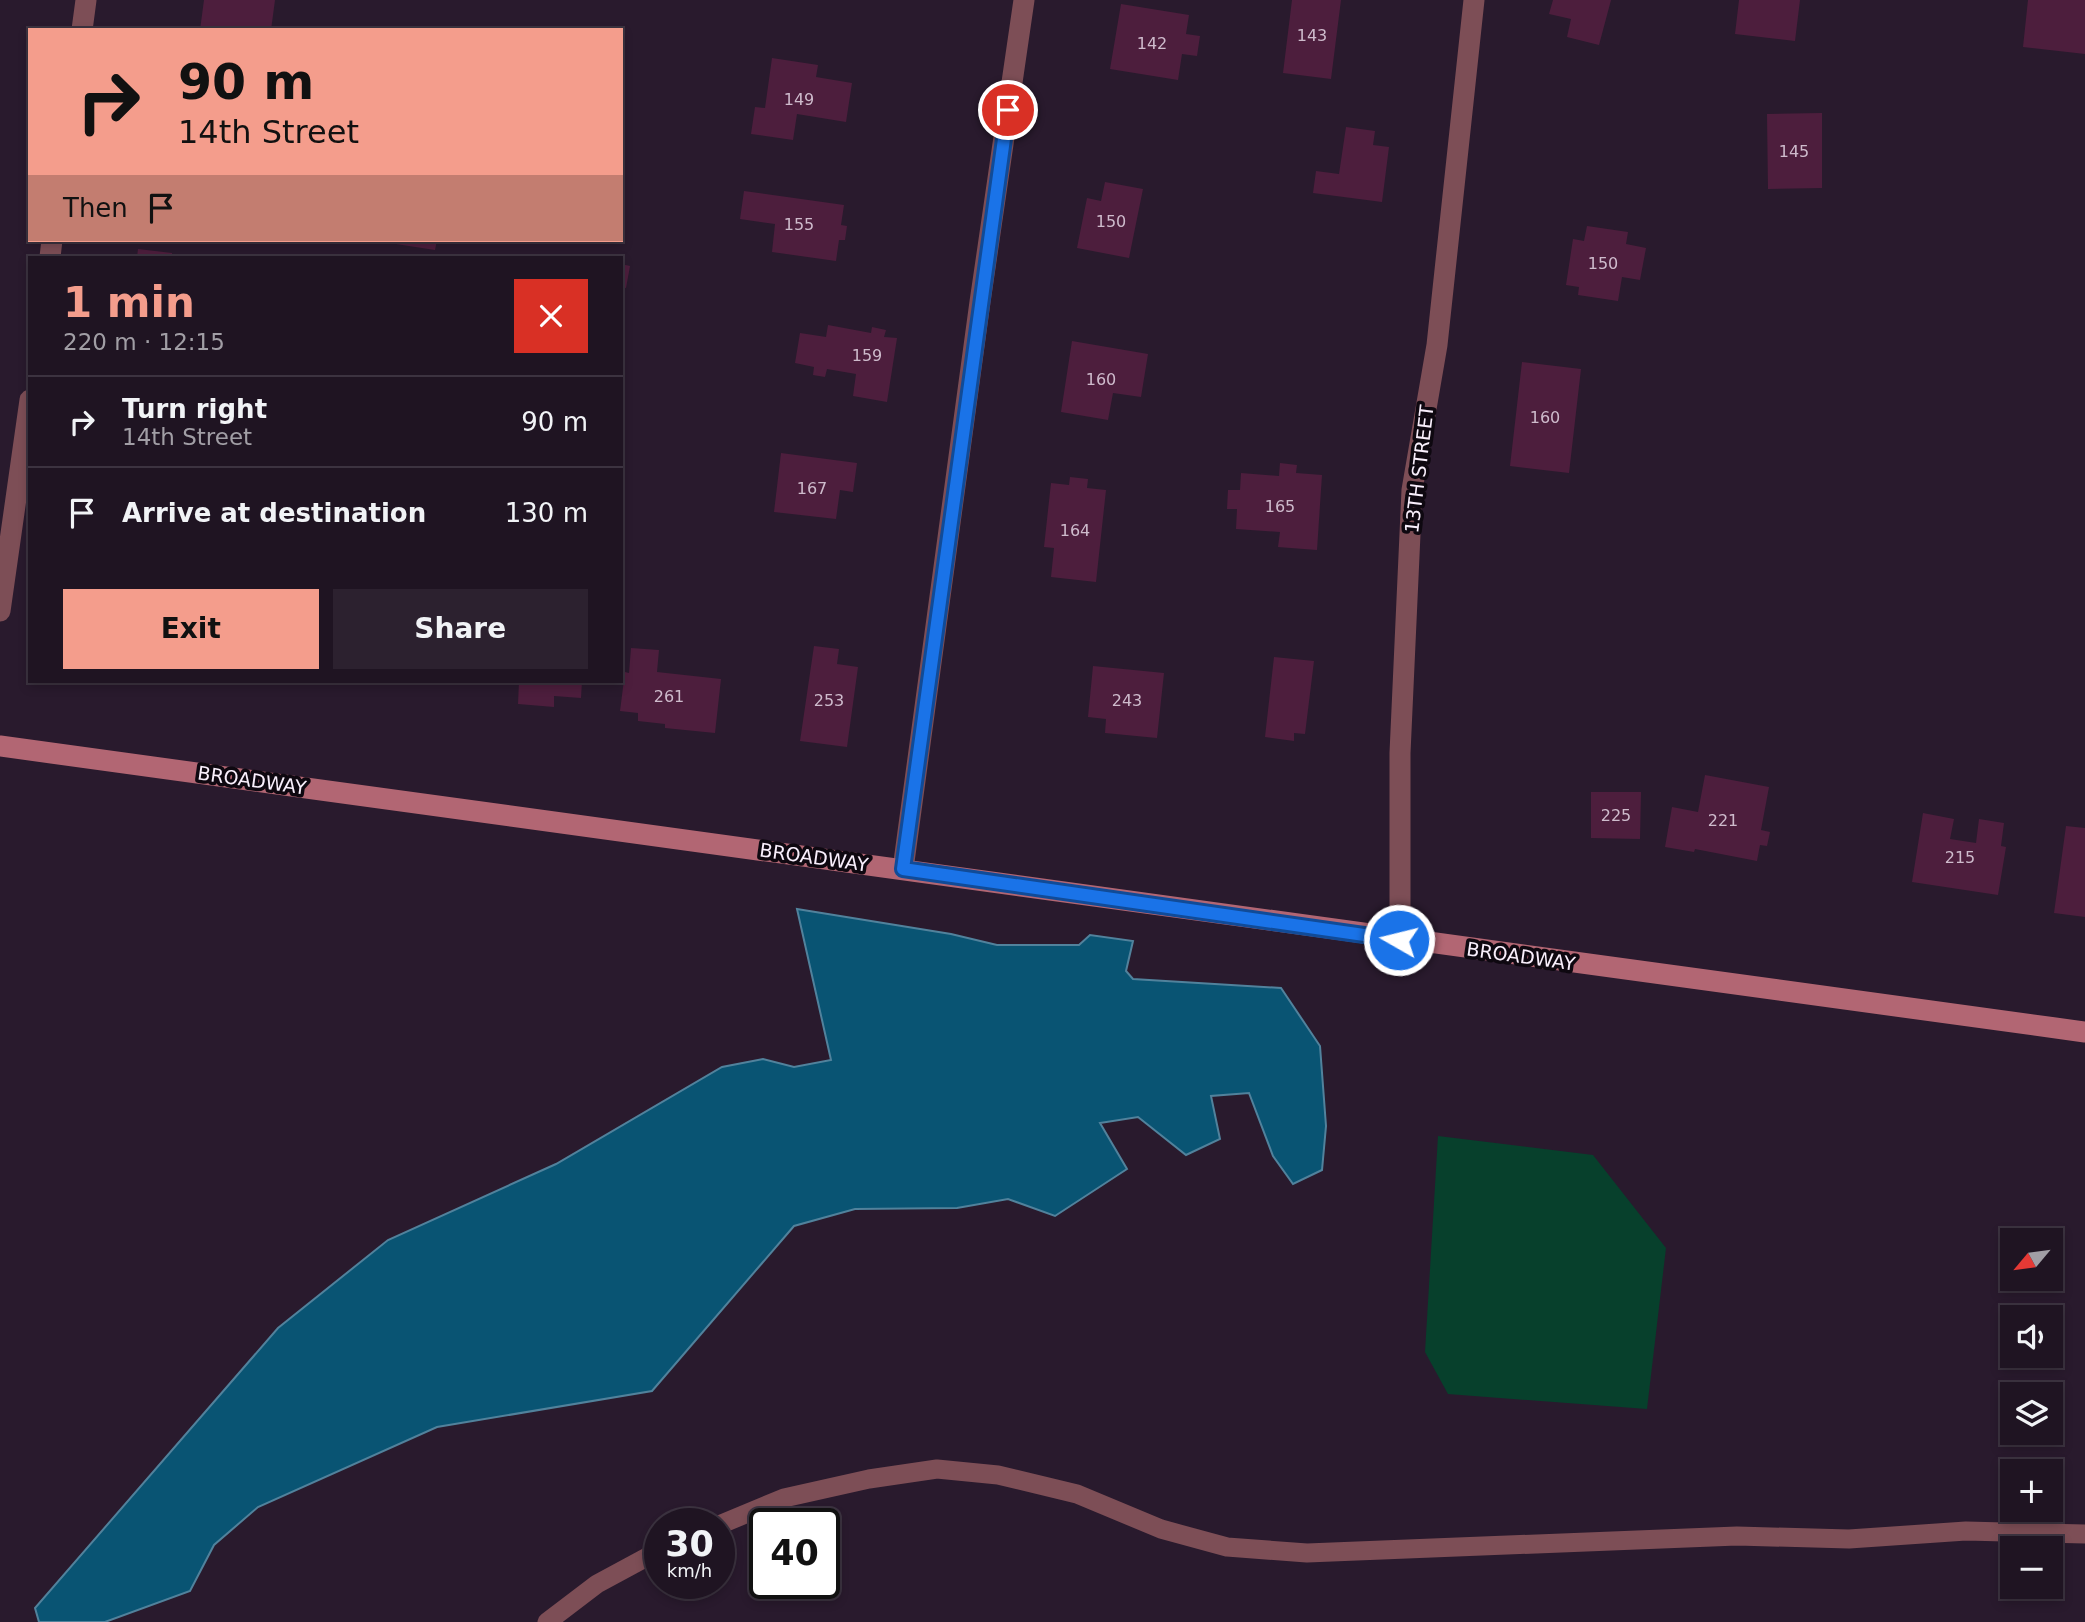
<!DOCTYPE html>
<meta charset="utf-8">
<style>
:root{--surface:#1f1422;--page:#2c212f;--text:#f1f3f6;--muted:#a19ea5;--line:#3c3340;--accent:#f49d8c}
body{margin:0;font-family:"DejaVu Sans",sans-serif;background:var(--page);color:var(--text);height:100vh;display:flex;flex-direction:column;font-size:26px;white-space:nowrap}
*{box-sizing:border-box;margin:0}
p{font-size:23px;color:var(--muted)}
.icon{flex:none;width:38px;height:38px;fill:none;stroke:currentColor;stroke-width:2;stroke-linecap:round;stroke-linejoin:round}
.map{position:relative;flex:1;overflow:hidden}
.side{position:absolute;left:28px;top:256px;width:595px;height:427px;display:flex;flex-direction:column;background:var(--surface);border-radius:0px;box-shadow:0 4px 10px #0003,0 0 0 2px var(--line)}
.side>*{flex:none}
.guide{position:absolute;left:28px;top:28px;width:595px;height:214px;border-radius:0px;box-shadow:0 4px 10px #0003,0 0 0 2px var(--line);background:#f49d8c;color:#111;overflow:hidden}
.needle{width:46px;rotate:241deg}
.fabs{position:absolute;left:2000px;top:1228px;display:grid;gap:14px}
.fabs a{display:grid;place-items:center;width:63px;height:63px;border-radius:0px;background:var(--surface);box-shadow:0 4px 10px #0003,0 0 0 2px var(--line);font-size:35px}
.speed{position:absolute;left:644px;top:1508px;display:flex;gap:14px;font-size:35px;font-weight:700;text-align:center}
.speed>*{display:grid;place-content:center;width:91px;height:91px;border-radius:50%;background:var(--surface);box-shadow:0 4px 10px #0003,0 0 0 2px var(--line);line-height:1}
.speed small{font-size:18px;font-weight:400}
.speed .limit{border:4px solid #111;border-radius:10px;background:#fff;color:#111}
.pin{position:absolute;display:grid;place-items:center;width:60px;height:60px;color:#fff;margin:-30px;border:4px solid #fff;border-radius:50%;box-shadow:0 2px 7px #0007}
.me{position:absolute;width:77px;margin:-38px;rotate:278deg;stroke-linejoin:round;filter:drop-shadow(0 0 5px #0008)}
.turn{display:flex;align-items:center;gap:24px;height:147px;padding:0 35px;font-size:32px}
.turn .icon{width:91px;height:91px;stroke-width:2.5}
.turn b{display:block;font-size:49px;line-height:60px}
.then{display:flex;align-items:center;height:66px;padding:0 35px;background:#0003;gap:14px;font-size:26px}
.round{display:grid;place-items:center;flex:none;width:74px;height:74px;border-radius:0px;background:var(--page)}
.headline{display:flex;align-items:center;justify-content:space-between;height:119px;padding:0 35px}
h1{font-size:42px;font-weight:700;line-height:52px;color:var(--accent)}
.cta{display:flex;gap:14px;margin-top:auto;padding:14px 35px}
.cta a{flex:1;height:80px;border-radius:0px;background:var(--accent);color:#111;font-size:28px;font-weight:700;line-height:80px;text-align:center}
.cta a+a{background:var(--page);color:var(--text)}
ul{padding:0;list-style:none}
li{display:flex;align-items:center;gap:21px;height:91px;padding:0 35px;border-top:2px solid var(--line)}
li div{flex:1}
li b{display:block;font-size:26px}
li em{font-style:normal}
.map>svg:first-child{display:block}
.green{fill:#07402c}
.water{fill:#095473;stroke:#51829c;stroke-width:2}
.building{fill:#4d1e3d}
.lines{fill:none;stroke-linecap:round;stroke-linejoin:round}
.lane{stroke:#7d4e56;stroke-width:19}
.street{stroke:#7d4e56;stroke-width:21}
.secondary{stroke:#b26673;stroke-width:21}
.route-casing{stroke:#114b97;stroke-width:18}
.route{stroke:#1a73e8;stroke-width:12}
.labels{text-anchor:middle;stroke-width:7;stroke-linejoin:round;paint-order:stroke}
.number-label{font-size:16px;fill:#cebbcc}
.street-label{font-size:19px;fill:#f9effc;stroke:#0e0810}
</style>
<div class="map">
<svg width="2085" height="1622" viewBox="0 0 2085 1622">
<rect width="100%" height="100%" fill="#291a2d"/>
<path class="green" d="M1438,1136L1593,1155L1666,1248L1647,1409L1448,1394L1425,1352Z"/>
<path class="water" d="M797,909L951,934L997,945H1079L1090,935L1133,941L1126,971L1133,979L1281,988L1320,1046L1326,1126L1322,1170L1293,1184L1273,1156L1249,1093L1211,1096L1220,1139L1186,1155L1138,1117L1100,1123L1127,1169L1055,1216L1008,1199L957,1208L855,1209L794,1226L652,1391L437,1427L258,1507L214,1545L190,1591L105,1622H39L35,1608L278,1328L388,1240L556,1164L722,1067L763,1059L794,1067L831,1060Z"/>
<path class="building" d="M204,0H275L271,30H200Z
M1292,0H1341L1331,79L1283,73Z
M1553,0H1611L1599,45L1567,37L1571,19L1549,14Z
M1739,0H1800L1795,41L1735,34Z
M2028,0H2085V54L2023,47Z
M1121,4L1189,15L1186,34L1200,36L1197,56L1182,54L1178,80L1110,69Z
M772,58L818,65L816,77L852,83L846,122L797,114L793,140L751,134L755,107L765,108Z
M1822,113V188L1768,189L1767,114Z
M1346,127L1375,131L1373,145L1389,147L1382,202L1313,193L1316,171L1339,174Z
M1105,182L1143,189L1129,258L1077,248L1087,198L1101,201Z
M744,191L844,205L841,225L847,226L845,240H839L836,261L772,252L775,224L740,219Z
M1587,226L1628,232L1626,244L1646,248L1640,280L1622,277L1618,301L1578,295L1579,287L1566,285L1573,239L1584,241Z
M370,240H437L435,250Z
M138,249L172,253V257H137Z
M621,264L630,266L626,288L621,287Z
M828,325L871,333L872,327L886,330L884,337L897,338L887,402L853,396L856,374L827,369L825,377L813,375L814,367L795,363L800,333L826,337Z
M1072,341L1148,354L1141,397L1113,393L1108,420L1061,412Z
M1522,362L1581,369L1569,473L1510,466Z
M781,453L857,463L853,492L840,490L836,519L774,512Z
M1280,463L1297,465L1296,473L1322,475L1317,550L1278,547L1280,532L1236,529L1237,509H1227L1228,490H1240L1241,473L1279,476Z
M1070,477L1088,479L1087,488L1106,490L1096,582L1051,577L1054,548L1044,547L1051,483L1069,485Z
M814,646L839,649L837,664L858,667L847,747L800,741Z
M631,648L659,650L657,672L721,679L715,733L665,728V724L638,721V713L620,711L625,672L629,673Z
M1274,657L1314,661L1305,734L1294,733V741L1265,737Z
M1093,666L1164,673L1157,738L1105,733L1106,719L1088,717Z
M519,681H582L581,698L554,696V707L518,704Z
M1705,775L1769,787L1761,830L1770,832L1767,846L1760,845L1757,861L1695,849L1694,852L1665,847L1672,807L1698,812Z
M1591,792H1641L1640,839L1591,838Z
M1923,813L1954,819L1950,839L1976,843L1979,819L2004,823L2001,846L2006,847L1998,895L1912,882Z
M2066,826L2085,828V917L2054,913Z"/>
<g class="lines">
<path class="lane" d="M719,1525L784,1498L869,1479L937,1469L998,1475L1077,1494L1161,1529L1227,1547L1307,1553L1737,1536L1849,1539L1966,1531L2085,1534
M547,1622L597,1584L660,1550"/>
<path class="street" d="M82,30L86,0
M50,257L52,240
M0,611L30,400
M903,869L980,302L1024,0
M1400,940V753L1412,490L1437,345L1474,0"/>
<path class="secondary" d="M0,746L2085,1032"/>
</g>
<g class="lines">
<g class="route-casing">
<path id="route" d="M1008,110L903,869L1399,940"/>
</g>
<use href="#route" class="route"/>
</g>
<g class="labels">
<g class="number-label">
<text x="1312" y="41">143</text>
<text x="1152" y="49">142</text>
<text x="799" y="105">149</text>
<text x="1794" y="157">145</text>
<text x="1111" y="227">150</text>
<text x="799" y="230">155</text>
<text x="1603" y="269">150</text>
<text x="867" y="361">159</text>
<text x="1101" y="385">160</text>
<text x="1545" y="423">160</text>
<text x="812" y="494">167</text>
<text x="1280" y="512">165</text>
<text x="1075" y="536">164</text>
<text x="669" y="702">261</text>
<text x="829" y="706">253</text>
<text x="1127" y="706">243</text>
<text x="1616" y="821">225</text>
<text x="1723" y="826">221</text>
<text x="1960" y="863">215</text>
</g>
<g class="street-label">
<text transform="translate(1419 469) rotate(-83)" y="7">13TH STREET</text>
<text transform="translate(252 780) rotate(8)" y="7">BROADWAY</text>
<text transform="translate(814 857) rotate(8)" y="7">BROADWAY</text>
<text transform="translate(1521 956) rotate(8)" y="7">BROADWAY</text>
</g>
</g>
</svg>
<div class="fabs">
<a><svg class="needle" viewBox="-14 -14 28 28"><path d="M0-13l5 13h-10z" fill="#e53935"/><path d="M0 13l5-13h-10z" fill="#a19ea5"/></svg></a>
<a><svg class="icon" aria-label="sound" viewBox="0 0 24 24"><path d="M4 9h4l5-4v14l-5-4H4zM17 9q2 3 0 6"/></svg></a>
<a><svg class="icon" aria-label="layers" viewBox="0 0 24 24"><path d="M12 4l9 5-9 5-9-5zM3 14l9 5 9-5"/></svg></a>
<a>+</a>
<a>−</a>
</div>
<div class="speed"><div>30<small>km/h</small></div><div class="limit">40</div></div>
<div class="pin" style="left:1008px;top:110px;background:#d93025"><svg class="icon" aria-label="arrive" viewBox="0 0 24 24"><path d="M6 21V4h12l-3 4 3 4H6"/></svg></div>
<svg class="me" style="left:1399px;top:940px" viewBox="-20 -20 40 40"><circle r="17" fill="#1a73e8" stroke="#fff" stroke-width="3"/><path d="M0-11L8 9 0 5-8 9z" fill="#fff"/></svg>
<div class="guide">
<div class="turn"><svg class="icon" aria-label="right" viewBox="0 0 24 24"><path d="M7 20v-9h11M14 6l5 5-5 5"/></svg><div><b>90 m</b>14th Street</div></div>
<div class="then">Then<svg class="icon" aria-label="arrive" viewBox="0 0 24 24"><path d="M6 21V4h12l-3 4 3 4H6"/></svg></div>
</div>
<section class="side">
<div class="headline"><div><h1>1 min</h1><p>220 m · 12:15</p></div><a class="round" style="background:#d93025;color:#fff"><svg class="icon" aria-label="close" viewBox="0 0 24 24"><path d="M6 6l12 12M18 6L6 18"/></svg></a></div>
<ul>
<li><svg class="icon" aria-label="right" viewBox="0 0 24 24"><path d="M7 20v-9h11M14 6l5 5-5 5"/></svg><div><b>Turn right</b><p>14th Street</p></div><em>90 m</em></li>
<li><svg class="icon" aria-label="arrive" viewBox="0 0 24 24"><path d="M6 21V4h12l-3 4 3 4H6"/></svg><div><b>Arrive at destination</b></div><em>130 m</em></li>
</ul>
<div class="cta"><a>Exit</a><a>Share</a></div>
</section>
</div>
